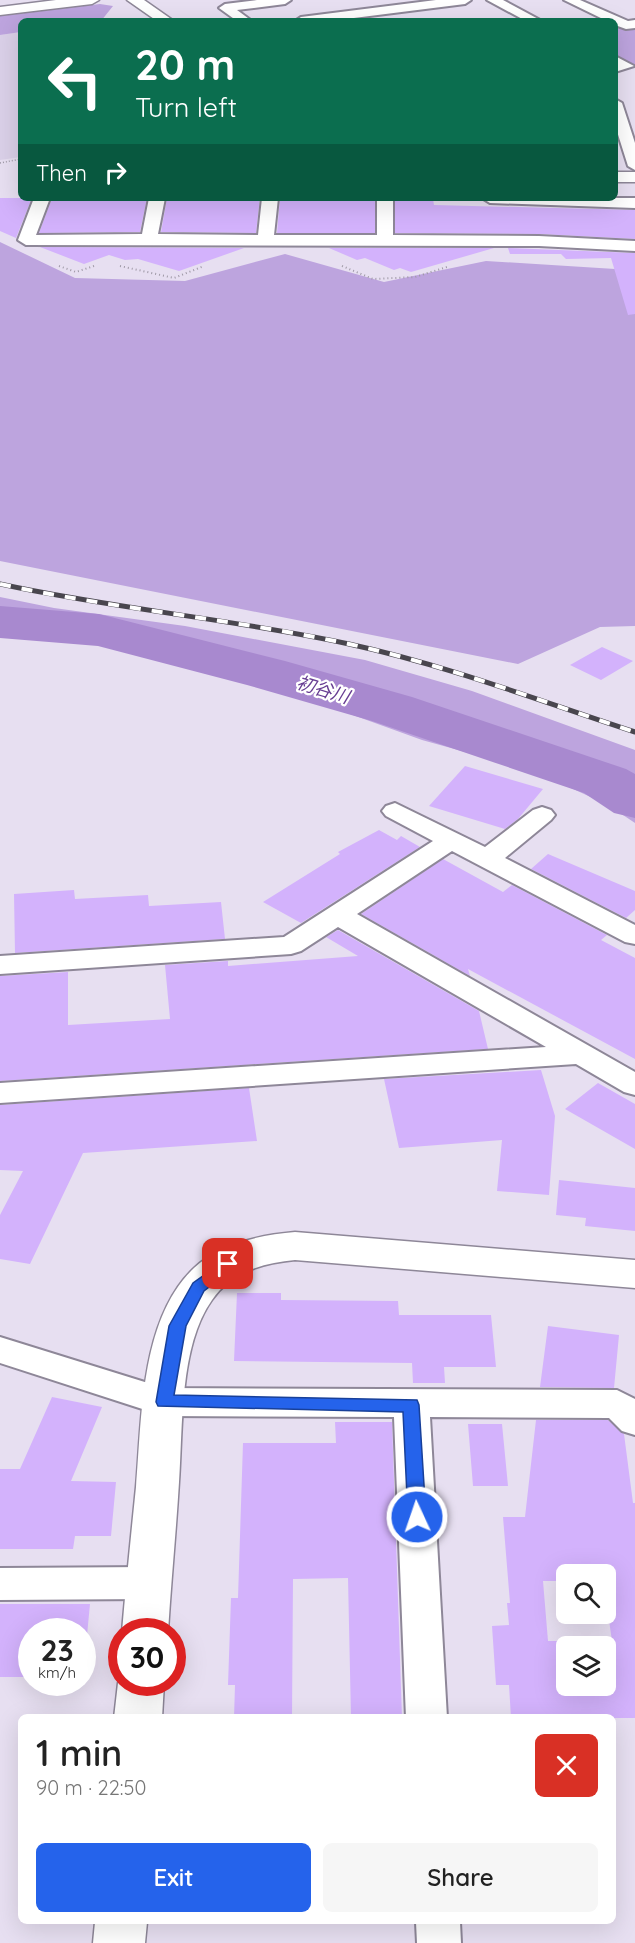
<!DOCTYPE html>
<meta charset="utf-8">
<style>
:root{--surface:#fff;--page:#f6f6f6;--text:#222;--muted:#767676;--accent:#2563eb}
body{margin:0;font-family:Quicksand,"Noto Sans JP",sans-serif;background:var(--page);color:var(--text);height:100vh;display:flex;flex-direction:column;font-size:22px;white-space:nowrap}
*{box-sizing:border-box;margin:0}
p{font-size:20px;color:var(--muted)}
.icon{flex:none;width:33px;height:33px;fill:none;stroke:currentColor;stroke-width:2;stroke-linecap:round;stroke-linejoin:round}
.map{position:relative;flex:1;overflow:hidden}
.side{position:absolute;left:18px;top:1714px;width:598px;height:210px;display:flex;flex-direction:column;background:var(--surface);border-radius:9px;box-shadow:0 6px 24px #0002}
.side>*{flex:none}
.top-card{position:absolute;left:18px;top:18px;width:600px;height:183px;border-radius:9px;box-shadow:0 6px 24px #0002;background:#0b6e4f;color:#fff;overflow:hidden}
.tools{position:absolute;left:556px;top:1564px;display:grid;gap:12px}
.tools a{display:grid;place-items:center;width:60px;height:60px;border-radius:9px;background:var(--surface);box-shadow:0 6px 24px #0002;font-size:30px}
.speed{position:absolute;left:18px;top:1618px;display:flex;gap:12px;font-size:30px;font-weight:700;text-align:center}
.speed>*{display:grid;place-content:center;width:78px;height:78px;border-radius:50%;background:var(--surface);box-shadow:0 6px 24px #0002;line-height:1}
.speed small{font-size:15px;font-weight:400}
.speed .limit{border:9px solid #d22;background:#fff;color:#111}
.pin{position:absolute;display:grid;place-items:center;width:51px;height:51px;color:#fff;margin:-26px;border-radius:12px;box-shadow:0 3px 9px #0006}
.me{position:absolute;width:66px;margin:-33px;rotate:357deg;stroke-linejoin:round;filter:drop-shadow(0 0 4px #0008)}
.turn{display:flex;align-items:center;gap:21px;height:126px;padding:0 18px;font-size:27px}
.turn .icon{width:78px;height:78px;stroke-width:2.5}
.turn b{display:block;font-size:42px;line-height:51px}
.then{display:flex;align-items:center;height:57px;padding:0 18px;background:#0003;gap:12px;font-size:22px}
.round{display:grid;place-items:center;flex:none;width:63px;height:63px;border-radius:9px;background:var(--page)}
.summary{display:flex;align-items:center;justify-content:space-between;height:102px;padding:0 18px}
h1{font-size:36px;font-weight:600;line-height:45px}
.cta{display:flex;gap:12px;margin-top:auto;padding:12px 18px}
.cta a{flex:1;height:69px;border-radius:9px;background:var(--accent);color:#fff;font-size:24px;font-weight:600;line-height:69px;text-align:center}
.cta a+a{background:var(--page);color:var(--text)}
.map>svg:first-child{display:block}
.built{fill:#dad0e8}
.green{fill:#bda4de}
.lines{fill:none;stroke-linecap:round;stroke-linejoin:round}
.river{fill:#a889cf;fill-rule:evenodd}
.building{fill:#d3b2fc;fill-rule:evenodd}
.street-casing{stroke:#8e8798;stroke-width:4}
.secondary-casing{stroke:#8e8798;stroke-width:3}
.path-far1{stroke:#9f99a6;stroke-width:1.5;stroke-dasharray:1 2;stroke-linecap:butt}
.path{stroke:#9f99a6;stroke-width:2;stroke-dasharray:1 3;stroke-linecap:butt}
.street{fill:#fff;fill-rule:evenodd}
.secondary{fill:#fff;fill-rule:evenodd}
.rail-casing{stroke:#49464e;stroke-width:5}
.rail{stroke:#fff;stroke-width:4;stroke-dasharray:11;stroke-linecap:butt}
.route{fill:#2563eb;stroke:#184099;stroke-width:1.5}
.labels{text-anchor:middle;stroke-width:4.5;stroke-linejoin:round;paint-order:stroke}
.water-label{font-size:18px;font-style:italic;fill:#673d92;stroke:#fff}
</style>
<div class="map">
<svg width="635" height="1943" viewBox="0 0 635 1943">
<rect width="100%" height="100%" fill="#e7dff1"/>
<path class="built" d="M21,32V157L0,160V35Z"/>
<path class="green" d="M100,4L113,6L101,21H21V32L0,35V16Z
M635,26V65L615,55V28Z
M0,242L75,278L185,281L285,254L384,282L486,261L631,270L635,267V626L600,627L518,664L0,561Z
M0,597L54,608L185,626L365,660L472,691L635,750V823L608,805L534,771L422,740L215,665L102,638L23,629L0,631Z"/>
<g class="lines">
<path class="river" d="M0,606L99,614L285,661L412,697L626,769L635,774V818L614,813L584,793L372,721L247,685L98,646L0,638Z"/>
</g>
<path class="building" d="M0,198H32L16,238L0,231Z
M52,198H147L140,232L39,233Z
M167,198H260L256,233L161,232Z
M280,198L375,200V233H277Z
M395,199H433L434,205L635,210V239L539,234L395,233Z
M40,247L244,248L179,271L138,259L125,260L109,255L84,264Z
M329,248H494L411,272L400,268L394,270L365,258L357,260Z
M508,248L635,253V314L628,315L611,258L566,259L561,254H510Z
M602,647L633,661L601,680L570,665Z
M465,766L543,789L518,819L505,829L429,806Z
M379,830L397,840L401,836L420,847L301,923L263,902L340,854L338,852Z
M548,854L635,891V910L626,918L531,869Z
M443,859L503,892L512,885L607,935L601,940L635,958V1059L468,969L470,976L361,914Z
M74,890L75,899L148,895L149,906L221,902L225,939L15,953L14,894Z
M338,930L479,1011L488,1049L0,1081V976L68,972V1025L170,1019L165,965L228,961V966L358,956L326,937Z
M541,1070L555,1116L549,1195L497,1191L502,1140L399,1148L384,1079Z
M598,1083L635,1104V1149L565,1109Z
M249,1088L257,1141L83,1153L30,1264L0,1259V1215L23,1171L0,1170V1105Z
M559,1180L635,1188V1231L585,1226L586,1218L556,1215Z
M237,1293H281V1300L398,1301L399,1315H491L496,1367H444L445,1383H413L412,1363L234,1361Z
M548,1326L619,1335L614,1388L540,1387Z
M52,1397L102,1407L71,1481L116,1482L111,1536H75L73,1549H0V1469H20Z
M536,1420H608L624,1434L633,1503H635V1718H511L509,1685H496L492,1626L509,1625L507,1603H510L503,1517H525ZM567,1575H606V1599L612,1641H548L543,1581H567ZM567,1647H606V1686H567Z
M335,1422H392L402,1718H351L348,1578L293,1579L292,1718H234L235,1685H228L231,1598H238L243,1443H336Z
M468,1424H502L508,1486H473Z
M0,1604H90L83,1677L82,1632H32V1677H0Z"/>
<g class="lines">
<g class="street-casing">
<path id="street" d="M257,0H291L285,4L237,10L252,21H237L219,8L225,4Z
M436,0H471L465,4L330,21H295L301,17Z
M487,0H503L542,21H526Z
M564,0H580L628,21L635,20V28L626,29L615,25V21H607Z
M615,56L634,66L615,72Z
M615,99L622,103L635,143V170L628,166L615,125Z
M34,198H50L36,235L142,234L149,198H165L158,234L258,235L262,198H278L274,235H377V198H393V235L539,236L635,241V251L539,246L26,245L18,240Z
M482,198H635V208L490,203Z
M395,803L485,847L533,810L542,807L551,810L555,815L551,820L505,858L635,925V944L625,942L452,851L357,914L635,1072V1095L624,1092L576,1064L0,1103V1083L546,1047L338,927L301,951L291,954L0,974V956L284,937L433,841L386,816L382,811L386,806Z
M0,1337L164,1388L617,1390L635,1399V1435L622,1431L609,1418L430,1417L447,1718H406L394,1417L164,1416L0,1363Z
M149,1567L163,1572L168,1583L163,1594L149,1599L0,1600V1568Z
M416,1922H460L461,1943H417Z"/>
</g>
<g class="secondary-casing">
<path id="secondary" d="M56,0H99L92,4L0,15V7Z
M127,0H144L174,21H157Z
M615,172H635V182H615Z
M295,1232L635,1260V1288L295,1260C263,1263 231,1272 212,1300C179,1346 183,1427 179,1482C176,1532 171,1582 168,1632H122C126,1584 131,1536 136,1487C142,1419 140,1319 194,1268C220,1243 261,1235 295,1232Z
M122,1675V1683H164L162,1718H114L118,1683Z
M95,1922H147L145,1943H93Z"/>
</g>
<path class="path-far1" d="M0,163L21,159"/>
<path class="path" d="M59,266L76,272L94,266
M120,266L174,278L204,266
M342,266L373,279L415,277L447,267"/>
<use href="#street" class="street"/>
<use href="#secondary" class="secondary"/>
<g class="rail-casing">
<path id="rail" d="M0,584C115,609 233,619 349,644C446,665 540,701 635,732"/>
</g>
<use href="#rail" class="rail"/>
</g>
<path class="route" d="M228,1258L236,1264L234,1268L204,1291L186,1326L174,1395L417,1400L419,1405L426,1517L423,1522L417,1524L410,1522L408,1517L403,1412L158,1406L156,1402L169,1326L193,1283Z"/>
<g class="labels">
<g class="water-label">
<text transform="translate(323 690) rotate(17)" y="6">初谷川</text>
</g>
</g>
</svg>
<div class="tools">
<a><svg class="icon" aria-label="search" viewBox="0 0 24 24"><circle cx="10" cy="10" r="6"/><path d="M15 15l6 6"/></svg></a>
<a><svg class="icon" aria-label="layers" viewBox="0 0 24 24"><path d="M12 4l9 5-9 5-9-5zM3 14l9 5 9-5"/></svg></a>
</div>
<div class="speed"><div>23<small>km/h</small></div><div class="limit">30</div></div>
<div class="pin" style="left:228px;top:1264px;background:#d93025"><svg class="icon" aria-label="arrive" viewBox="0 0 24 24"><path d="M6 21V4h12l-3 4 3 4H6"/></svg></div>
<svg class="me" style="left:417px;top:1517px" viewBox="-20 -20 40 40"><circle r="17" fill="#2563eb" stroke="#fff" stroke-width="3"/><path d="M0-11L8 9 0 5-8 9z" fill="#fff"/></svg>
<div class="top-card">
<div class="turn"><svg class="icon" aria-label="left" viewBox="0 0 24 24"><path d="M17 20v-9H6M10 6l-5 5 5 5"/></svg><div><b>20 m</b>Turn left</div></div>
<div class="then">Then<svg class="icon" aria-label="right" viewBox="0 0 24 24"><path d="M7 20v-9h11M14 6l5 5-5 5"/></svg></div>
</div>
<section class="side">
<div class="summary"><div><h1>1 min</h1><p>90 m · 22:50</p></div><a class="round" style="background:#d93025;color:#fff"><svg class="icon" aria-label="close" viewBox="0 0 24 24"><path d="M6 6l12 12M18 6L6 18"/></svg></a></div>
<div class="cta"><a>Exit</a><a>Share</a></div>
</section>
</div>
